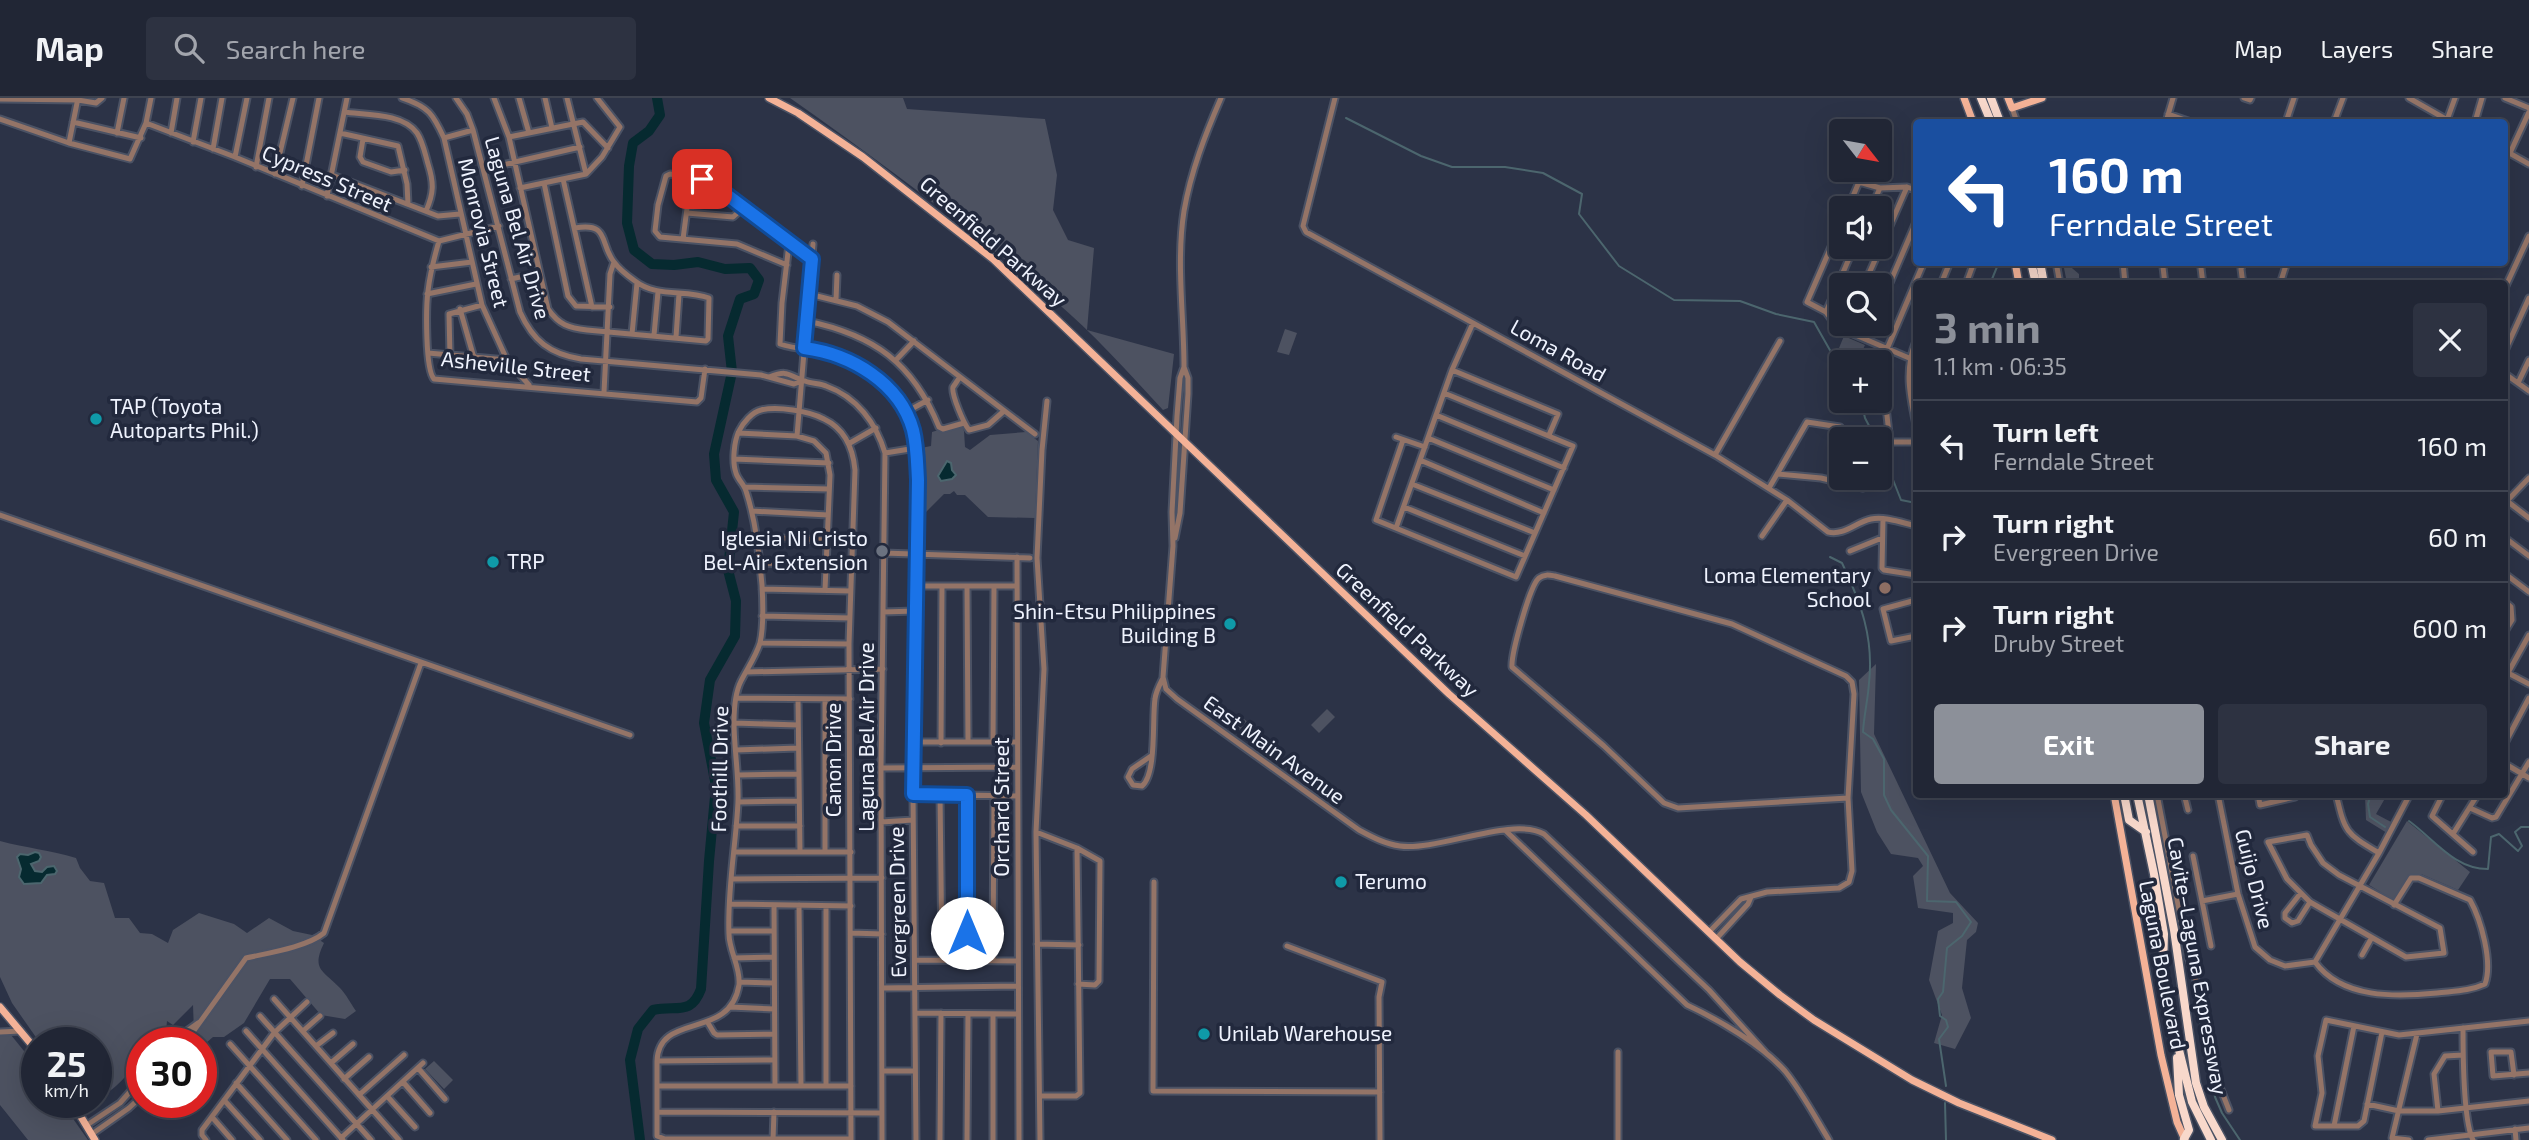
<!DOCTYPE html>
<meta charset="utf-8">
<style>
:root{--surface:#212635;--page:#2d3241;--text:#f1f3f6;--muted:#a2a5ad;--line:#3e4350;--accent:#8c9099}
body{margin:0;font-family:"Exo 2",sans-serif;background:var(--page);color:var(--text);height:100vh;display:flex;flex-direction:column;font-size:26px;white-space:nowrap}
*{box-sizing:border-box;margin:0}
p{font-size:23px;color:var(--muted)}
.icon{flex:none;width:38px;height:38px;fill:none;stroke:currentColor;stroke-width:2;stroke-linecap:round;stroke-linejoin:round}
.map{position:relative;flex:1;overflow:hidden}
.side{position:absolute;left:1913px;top:182px;width:595px;height:518px;display:flex;flex-direction:column;background:var(--surface);border-radius:7px;box-shadow:0 7px 28px #0002,0 0 0 2px var(--line)}
.side>*{flex:none}
.top-card{position:absolute;left:1913px;top:21px;width:595px;height:147px;border-radius:7px;box-shadow:0 7px 28px #0002,0 0 0 2px var(--line);background:#1a4fa0;color:#fff;overflow:hidden}
.needle{width:46px;rotate:121deg}
.fabs{position:absolute;left:1829px;top:21px;display:grid;gap:14px}
.fabs a{display:grid;place-items:center;width:63px;height:63px;border-radius:7px;background:var(--surface);box-shadow:0 7px 28px #0002,0 0 0 2px var(--line);font-size:35px}
.speed{position:absolute;left:21px;top:929px;display:flex;gap:14px;font-size:35px;font-weight:700;text-align:center}
.speed>*{display:grid;place-content:center;width:91px;height:91px;border-radius:50%;background:var(--surface);box-shadow:0 7px 28px #0002,0 0 0 2px var(--line);line-height:1}
.speed small{font-size:18px;font-weight:400}
.speed .limit{border:10px solid #d22;background:#fff;color:#111}
.pin{position:absolute;display:grid;place-items:center;width:60px;height:60px;color:#fff;margin:-30px;border-radius:14px;box-shadow:0 4px 10px #0006}
.me{position:absolute;width:77px;margin:-38px;rotate:0deg;stroke-linejoin:round;filter:drop-shadow(0 0 5px #0008)}
.turn{display:flex;align-items:center;gap:24px;height:147px;padding:0 21px;font-size:32px}
.turn .icon{width:91px;height:91px;stroke-width:2.5}
.turn b{display:block;font-size:49px;line-height:60px}
.round{display:grid;place-items:center;flex:none;width:74px;height:74px;border-radius:7px;background:var(--page)}
.overview{display:flex;align-items:center;justify-content:space-between;height:119px;padding:0 21px}
h1{font-size:42px;font-weight:700;line-height:52px;color:var(--accent)}
.action{display:flex;gap:14px;margin-top:auto;padding:14px 21px}
.action a{flex:1;height:80px;border-radius:7px;background:var(--accent);color:#fff;font-size:28px;font-weight:700;line-height:80px;text-align:center}
.action a+a{background:var(--page);color:var(--text)}
ul{padding:0;list-style:none}
li{display:flex;align-items:center;gap:21px;height:91px;padding:0 21px;border-top:2px solid var(--line)}
li div{flex:1}
li b{display:block;font-size:26px}
li em{font-style:normal}
header{display:flex;align-items:center;gap:42px;box-sizing:border-box;height:98px;padding:0 35px;background:var(--surface);border-bottom:2px solid var(--line)}
header strong{font-size:33px}
nav{display:flex;gap:38px;margin-inline-start:auto;font-size:24px}
.search{width:490px;height:63px;background:var(--page);display:flex;align-items:center;gap:18px;box-sizing:border-box;padding:0 24px;border-radius:7px;color:var(--muted);font-size:26px}
.map>svg:first-child{display:block}
.green{fill:#4d5261}
.water{fill:#062a30;stroke:#4c666e;stroke-width:2}
.lines{fill:none;stroke-linecap:round;stroke-linejoin:round}
.stream{stroke:#4c666e;stroke-width:2}
.river{stroke:#062a30;stroke-width:10}
.minor-casing{stroke:#4b5264;stroke-width:9}
.major-casing{stroke:#4b5264;stroke-width:10}
.highway-casing{stroke:#4b5264;stroke-width:11}
.minor{stroke:#947467;stroke-width:5}
.major{stroke:#f4b297;stroke-width:7}
.highway{stroke:#f8d8cb;stroke-width:8}
.route-casing{stroke:#114b97;stroke-width:18}
.route{stroke:#1a73e8;stroke-width:12}
.culture-dot{fill:#0f9aa8;stroke:#22293d;stroke-width:2.5}
.worship-dot{fill:#6b7280;stroke:#22293d;stroke-width:2.5}
.education-dot{fill:#8d6e63;stroke:#22293d;stroke-width:2.5}
.labels{text-anchor:middle;stroke-width:7;stroke-linejoin:round;paint-order:stroke}
.street-label{font-size:21px;fill:#eff3fe;stroke:#22293d}
.poi-label{font-size:21px;fill:#eff3fe;stroke:#22293d;text-anchor:start}
</style>
<header>
<strong>Map</strong>
<div class="search"><svg class="icon" aria-label="search" viewBox="0 0 24 24"><circle cx="10" cy="10" r="6"/><path d="M15 15l6 6"/></svg>Search here</div>
<nav><a>Map</a><a>Layers</a><a>Share</a></nav>
</header>
<div class="map">
<svg width="2529" height="1042" viewBox="0 0 2529 1042">
<rect width="100%" height="100%" fill="#2c3347"/>
<path class="green" d="M790,0H903L907,11L1045,21L1057,77L1053,112L1068,142L1094,150L1087,232L1174,256L1168,310L1163,312C1128,274 1093,235 1054,202C969,130 881,64 790,0Z
M2063,165H2066L2079,176V185H2067Z
M1285,231L1297,235L1289,257L1277,254Z
M1844,238L1865,247L1860,258L1839,250Z
M961,325L964,333L965,349L970,352L990,337L1026,334L1038,343L1035,420L988,419L965,397H957L954,393L950,396H944L921,419L919,417L921,350L931,348L932,334Z
M1876,566L1874,636L1950,795L1978,825L1976,834L1967,842L1962,890L1971,920L1955,951L1934,945L1942,917L1929,882L1938,833L1953,825V815L1918,810L1913,778L1923,768L1918,760L1891,756L1877,734L1861,694L1859,582Z
M1327,611L1335,619L1319,635L1311,627Z
M1240,618L1257,631L1249,640L1233,627Z
M2365,697H2387L2376,716L2393,725L2387,735L2366,722Z
M2407,723L2470,774L2458,792L2421,776L2410,779L2395,803L2369,787Z
M0,743C26,750 50,752 76,760L80,770L90,783L104,785L115,820H129L140,835L152,836L168,845L173,832L199,815L234,826L247,835L269,820L293,833L312,837L324,845C311,872 323,872 340,890C346,896 351,906 356,913L345,921L321,917L290,881H270L244,925L224,939H213L206,945H198L194,934L193,907L173,927L167,923L166,934L156,939L153,945H142V959C129,973 115,996 96,998V945H40L12,905L0,879Z
M0,937H11L37,969V1004L62,1005L88,1042H28L0,1007Z
M434,963L453,982L444,991L425,971Z"/>
<path class="water" d="M947,363L951,365L952,372L956,377L952,381L941,383L938,378Z
M35,754L39,755L41,759L39,763L31,766L35,773L42,774L47,769L54,768L57,773L55,776L47,777L41,785L24,786L19,779L21,771L17,759L20,756L28,757Z"/>
<g class="lines">
<path class="stream" d="M1346,20L1421,58L1452,69H1505L1543,75L1582,96L1579,116L1619,168L1674,202L1740,203L1776,216L1814,224L1831,254L1841,264
M1990,186L1999,164
M1861,303L1865,320L1876,341
M1880,349L1901,402L1916,405
M1830,459L1842,465C1861,505 1874,540 1869,585C1868,601 1864,617 1863,634L1873,641L1884,661V697L1891,712L1928,758L1927,803L1956,804L1971,824L1962,838L1947,850L1943,894L1938,901L1940,918L1946,922L1948,929L1939,941L1946,988
M2371,696L2368,706L2370,719L2385,729
M2409,723C2434,741 2454,771 2488,771L2491,739L2499,736L2518,753L2522,748L2515,734L2521,729H2529
M2193,890L2215,999L2222,1015L2240,1042
M1945,1005L1946,1042"/>
<path class="river" d="M640,1042L630,962L638,931L653,912C677,907 691,918 701,891L709,763L716,688L704,625L710,582L735,538L736,503L728,472L734,414L716,382L714,356L732,274L728,238L740,201L754,196L759,182L750,170L725,171L698,164L674,167L652,166L634,152L627,125L629,68L633,45L649,33L660,17L657,0"/>
<g class="minor-casing">
<path id="minor" d="M402,0C429,9 433,16 444,40L482,207L507,262L529,287
M456,0L467,16L473,32L520,214C533,243 550,256 581,261L761,277L794,286L802,283
M494,0L509,39L548,211C559,227 569,230 587,232L706,243L708,241L709,200C685,191 657,200 635,183C628,178 619,171 614,164C599,145 610,124 575,130
M519,0L529,35
M545,0L552,30
M567,0L586,76
M1221,0C1205,37 1191,73 1184,113C1176,164 1184,218 1184,269L1180,280L1177,318L1172,414L1173,448L1163,579L1166,591L1177,601L1359,732C1372,739 1385,746 1400,748C1439,753 1512,718 1544,736L1709,892L1766,955
M1335,0L1303,128L1306,134L1715,357L1787,402L1828,434C1844,438 1856,424 1871,421C1885,418 1903,425 1916,428
M2244,0L2250,2L2251,0
M2409,0L2451,24
M2505,0L2529,10
M0,1L78,2L96,5L102,0
M2012,10L2017,24
M344,14C366,17 403,15 417,35C423,44 425,56 428,66C434,85 434,95 426,113
M2168,16L2191,24
M0,21L69,45L130,61L146,25L151,0
M2447,22L2455,0
M73,24L141,40
M2166,24L2173,0
M2286,24L2294,0
M2334,24L2343,0
M2475,24L2482,0
M146,25L235,59L439,143L499,128
M117,35L124,0
M171,35L177,0
M340,35L398,48L407,86L408,106
M509,39L583,24L608,50
M444,40L473,32
M363,41L360,59L363,64L391,74L405,72
M193,44L201,0
M69,45L78,0
M213,51L222,0
M2504,52L2529,66
M2510,55L2529,14
M235,59L247,0
M256,69L269,0
M485,71L580,49
M275,76L293,0
M332,77L438,118L460,116
M563,81L592,209
M544,85L568,198L576,208L610,209
M302,88L319,0
M520,90L586,76L602,59L620,29L597,0
M327,98L347,0
M1848,110L1859,84L1880,90L1907,89L1916,92
M1871,110L1880,90
M687,115L733,119L743,110
M1841,126L1807,204L1826,214L1837,229L1909,260
M683,141L691,80
M439,143C434,160 430,176 428,193C426,208 425,271 434,281L697,304L701,300L705,271
M789,146L782,205L780,246C797,252 817,251 834,256C868,267 903,297 913,333C917,349 917,365 918,381L913,696L916,1042
M2056,164L2060,186
M2123,164L2125,186
M2164,164L2163,169L2165,186
M2203,164L2201,170L2203,186
M2243,164L2241,171L2243,186
M787,167L737,146L660,139L655,133L658,107L666,78L670,76L702,81L711,85L812,161
M431,169L472,164
M511,181L538,175
M1941,186L1950,164
M1966,186L1974,164
M2280,186L2287,164
M1864,187L1907,89
M2504,192L2529,138
M427,196L476,186
M809,196L857,208L888,224L1035,336
M836,202L837,177
M1880,208L1916,124
M460,211L474,260
M1826,214L1854,149
M807,223C874,237 913,265 939,329L943,331L964,325
M632,236L637,185
M654,237L658,194
M676,239L679,196
M1865,240L1872,226
M1916,243C1904,272 1910,298 1916,327
M428,255L507,262
M2504,255L2529,200
M450,258L449,216L482,207
M896,262L914,243
M1452,272L1558,316L1549,337
M2504,275L2529,293
M769,279C790,271 788,278 805,283C812,286 820,285 826,288C857,299 876,325 885,355L881,670L882,1042
M960,279C959,280 954,288 953,289C951,296 964,326 969,332L988,327L1004,313
M2518,285L2529,262
M604,294L610,176L614,164
M906,314L928,302
M1436,317L1564,370
M738,335L797,338L814,343L826,355L830,377L825,492
M797,338L813,146
M1396,339L1425,349
M1428,340L1554,392
M1403,342L1376,422L1516,479L1573,348L1444,295
M1916,344H1890L1881,265L1924,164
M850,345L876,330
M885,355L916,350
M1715,357L1780,243
M734,361L829,365
M1420,362L1544,415
M1777,376L1821,380L1863,390L1868,380
M1412,386L1535,435
M745,389L829,391
M1769,390L1807,324L1840,329L1850,341
M2507,403L2529,420
M2504,406L2529,380
M1404,409L1525,458
M752,413L828,417
M0,417L630,637
M1883,421L1882,470L1884,472L1916,477
M1396,430L1452,272L1473,225
M1762,438L1787,402
M758,439L826,442
M2504,439L2529,458
M1175,440L1180,415L1188,296V280L1184,269
M1850,453L1882,440
M883,455L1030,460
M1017,459L1019,1042
M759,465L825,467
M2504,475L2529,494
M916,488H1017
M967,488L968,644
M762,491L850,493
M1916,502L1883,511L1891,543L1916,538
M2504,503L2511,509L2512,522L2504,535
M883,514L915,513
M762,518L850,520
M760,545L849,546
M746,574L883,571
M2508,575L2529,586
M2504,582L2529,537
M736,600L850,601
M798,601L800,754
M734,625L798,627
M915,644H1017
M993,644L994,488
M941,645L942,488
M2504,647L2529,600
M736,652L798,650
M1151,658L1132,671L1128,679L1133,687L1142,688C1157,676 1152,620 1155,601C1156,593 1160,586 1163,580
M2504,665L2529,680
M881,670L1017,669
M738,677L799,676
M913,696L1017,698
M940,696L942,862
M2157,696L2188,859L2199,891L2218,984L2229,1012
M2184,696L2188,712
M2218,696L2238,796L2255,849L2270,862L2285,868L2315,864L2379,755
M2258,696L2260,707L2295,699V696
M2336,696C2345,734 2345,735 2379,755L2410,696
M2443,696L2432,718L2473,754
M967,697V862
M738,704L799,703
M2470,710L2492,720L2496,719L2529,664
M881,724L913,722
M736,728H800
M1506,733L1687,907C1719,922 1762,947 1785,973C1802,994 1815,1019 1829,1042
M1036,734L1077,750L1100,763L1099,883L1095,887L1078,886
M2453,736L2478,696
M2307,737L2311,747L2323,765L2339,777L2440,830L2444,855L2406,859L2310,804L2287,781L2268,744Z
M734,754H851
M825,754V601
M2193,758L2211,848
M732,781L882,780
M1154,784L1153,993L1380,994
M2300,796L2285,815V820L2292,825L2298,823L2310,804
M2202,803L2238,796
M731,806L851,808
M774,807L775,988
M799,807L801,988
M826,808V988
M729,833H774
M1709,834L1741,801L1767,794L1839,790L1849,784L1852,773L1848,700L1854,596L1852,584L1846,578L1732,526L1555,478C1549,477 1544,476 1539,480C1530,487 1511,556 1512,569L1604,648L1664,705L1678,710L1848,700
M851,835L882,836
M1716,841L1748,806L1751,799
M1037,846L1079,847
M1287,848L1382,884L1379,899L1380,1042
M2362,857L2371,841
M734,860L774,859
M915,862L1018,863
M993,862L994,697
M2315,864C2342,901 2396,899 2437,895C2454,893 2470,893 2485,886C2493,864 2481,822 2470,802L2419,780H2411L2394,807
M739,884L774,885
M882,890L1018,888
M274,901L399,1042
M730,909L774,911
M915,915L1018,916
M993,916V1042
M260,918L371,1042
M708,925L714,935L717,937L774,936
M2463,930C2463,954 2463,1023 2473,1042
M246,933L343,1042
M303,933L320,918
M0,934L21,933
M2382,934L2364,1023L2358,1028H2315L2322,995L2318,958L2326,922L2399,937L2529,923
M170,945L198,925
M185,945L246,860C268,855 307,849 324,835L421,565
M230,946L316,1042
M316,948L333,935
M1618,954V1042
M657,963L774,962
M331,965L353,946
M418,970L445,1001
M883,973H915
M2514,977L2511,954H2491L2493,978L2529,975
M344,981L369,959
M403,984L430,1015
M236,985L287,1042
M657,988H851
M359,997L404,957
M387,998L415,1029
M1040,998H1076L1080,995L1077,750
M224,1002L260,1042
M2367,1006L2399,1013H2438L2529,1003
M2438,1013L2434,976L2445,958L2463,957
M658,1014L881,1015
M212,1019L232,1042
M87,1027L120,1005L142,980
M2334,1028L2354,928
M2515,1031L2516,1042
M92,1036L129,1010L142,998
M341,1040L423,965
M851,1041H665L657,1038V963C659,913 730,943 739,887C741,870 729,853 729,836C727,792 736,747 738,704C739,677 734,651 734,624C734,611 735,595 741,583C747,571 756,558 760,545C764,528 763,504 762,487C759,455 756,424 746,393C744,386 738,382 736,375C732,364 734,343 739,333C743,325 752,314 761,312C777,308 809,313 824,321C845,331 853,350 855,372L849,546L851,1042
M206,1042L202,1037V1032L274,935L307,904
M773,1042L774,1014
M940,1042L941,915
M967,1042L968,916
M1040,1042L1036,734L1044,571L1037,460L1042,352L1047,303
M2409,1042L2392,1040L2417,936
M2428,1042L2529,1030"/>
</g>
<g class="major-casing">
<path id="major" d="M769,0L798,15L863,59L993,161L1449,596L1586,717L1740,864L1780,897L1814,922L1912,982L1959,1005L2052,1042
M1964,0L1973,24
M2008,0L2012,10L2042,0
M2015,164L2019,186
M2114,696L2161,957L2177,1024L2185,1042
M0,909L37,953
M72,1004L95,1042"/>
</g>
<g class="highway-casing">
<path id="highway" d="M1981,0L1991,24
M1991,0L2000,24
M2031,164L2036,186
M2040,164L2044,186
M2124,696L2129,722L2146,734
M2137,696L2154,776L2164,836L2163,871L2175,936L2192,1004L2211,1042
M2148,696L2174,832L2196,985L2204,1009L2222,1042
M2177,960L2179,997L2189,1032L2184,1041"/>
</g>
<use href="#minor" class="minor"/>
<use href="#major" class="major"/>
<use href="#highway" class="highway"/>
</g>
<g class="lines">
<g class="route-casing">
<path id="route" d="M702,81L711,85L812,161L804,250C851,256 900,285 913,332C917,348 917,365 918,382L913,696L967,697V835"/>
</g>
<use href="#route" class="route"/>
</g>
<g class="culture-dot">
<circle cx="96" cy="321" r="7"/>
<circle cx="493" cy="464" r="7"/>
<circle cx="1230" cy="526" r="7"/>
<circle cx="1341" cy="784" r="7"/>
<circle cx="1204" cy="936" r="7"/>
</g>
<circle class="worship-dot" cx="882" cy="453" r="7"/>
<circle class="education-dot" cx="1885" cy="490" r="7"/>
<g class="labels">
<g class="street-label">
<text transform="translate(327 81) rotate(23)" y="7">Cypress Street</text>
<text transform="translate(517 130) rotate(74)" y="7">Laguna Bel Air Drive</text>
<text transform="translate(483 135) rotate(76)" y="7">Monrovia Street</text>
<text transform="translate(993 144) rotate(41)" y="7">Greenfield Parkway</text>
<text transform="translate(1558 253) rotate(29)" y="7">Loma Road</text>
<text transform="translate(516 269) rotate(6)" y="7">Asheville Street</text>
<text transform="translate(1407 532) rotate(43)" y="7">Greenfield Parkway</text>
<text transform="translate(867 639) rotate(-90)" y="7">Laguna Bel Air Drive</text>
<text transform="translate(1274 652) rotate(36)" y="7">East Main Avenue</text>
<text transform="translate(834 662) rotate(-90)" y="7">Canon Drive</text>
<text transform="translate(720 671) rotate(-89)" y="7">Foothill Drive</text>
<text transform="translate(1002 709) rotate(-90)" y="7">Orchard Street</text>
<text transform="translate(2254 781) rotate(76)" y="7">Guijo Drive</text>
<text transform="translate(898 804) rotate(-91)" y="7">Evergreen Drive</text>
<text transform="translate(2162 867) rotate(79)" y="7">Laguna Boulevard</text>
<text transform="translate(2197 868) rotate(80)" y="7">Cavite–Laguna Expressway</text>
</g>
<g class="poi-label">
<text x="110" y="316">TAP (Toyota<tspan x="110" dy="24">Autoparts Phil.)</tspan></text>
<text x="868" y="448" text-anchor="end">Iglesia Ni Cristo<tspan x="868" dy="24">Bel-Air Extension</tspan></text>
<text x="507" y="471">TRP</text>
<text x="1871" y="485" text-anchor="end">Loma Elementary<tspan x="1871" dy="24">School</tspan></text>
<text x="1216" y="521" text-anchor="end">Shin-Etsu Philippines<tspan x="1216" dy="24">Building B</tspan></text>
<text x="1355" y="791">Terumo</text>
<text x="1218" y="943">Unilab Warehouse</text>
</g>
</g>
</svg>
<div class="fabs">
<a><svg class="needle" viewBox="-14 -14 28 28"><path d="M0-13l5 13h-10z" fill="#e53935"/><path d="M0 13l5-13h-10z" fill="#a2a5ad"/></svg></a>
<a><svg class="icon" aria-label="sound" viewBox="0 0 24 24"><path d="M4 9h4l5-4v14l-5-4H4zM17 9q2 3 0 6"/></svg></a>
<a><svg class="icon" aria-label="search" viewBox="0 0 24 24"><circle cx="10" cy="10" r="6"/><path d="M15 15l6 6"/></svg></a>
<a>+</a>
<a>−</a>
</div>
<div class="speed"><div>25<small>km/h</small></div><div class="limit">30</div></div>
<div class="pin" style="left:702px;top:81px;background:#d93025"><svg class="icon" aria-label="arrive" viewBox="0 0 24 24"><path d="M6 21V4h12l-3 4 3 4H6"/></svg></div>
<svg class="me" style="left:967px;top:835px" viewBox="-20 -20 40 40"><circle r="19" fill="#fff"/><path d="M0-13L10 11 0 6-10 11z" fill="#1a73e8"/></svg>
<div class="top-card">
<div class="turn"><svg class="icon" aria-label="left" viewBox="0 0 24 24"><path d="M17 20v-9H6M10 6l-5 5 5 5"/></svg><div><b>160 m</b>Ferndale Street</div></div>
</div>
<section class="side">
<div class="overview"><div><h1>3 min</h1><p>1.1 km · 06:35</p></div><a class="round"><svg class="icon" aria-label="close" viewBox="0 0 24 24"><path d="M6 6l12 12M18 6L6 18"/></svg></a></div>
<ul>
<li><svg class="icon" aria-label="left" viewBox="0 0 24 24"><path d="M17 20v-9H6M10 6l-5 5 5 5"/></svg><div><b>Turn left</b><p>Ferndale Street</p></div><em>160 m</em></li>
<li><svg class="icon" aria-label="right" viewBox="0 0 24 24"><path d="M7 20v-9h11M14 6l5 5-5 5"/></svg><div><b>Turn right</b><p>Evergreen Drive</p></div><em>60 m</em></li>
<li><svg class="icon" aria-label="right" viewBox="0 0 24 24"><path d="M7 20v-9h11M14 6l5 5-5 5"/></svg><div><b>Turn right</b><p>Druby Street</p></div><em>600 m</em></li>
</ul>
<div class="action"><a>Exit</a><a>Share</a></div>
</section>
</div>
